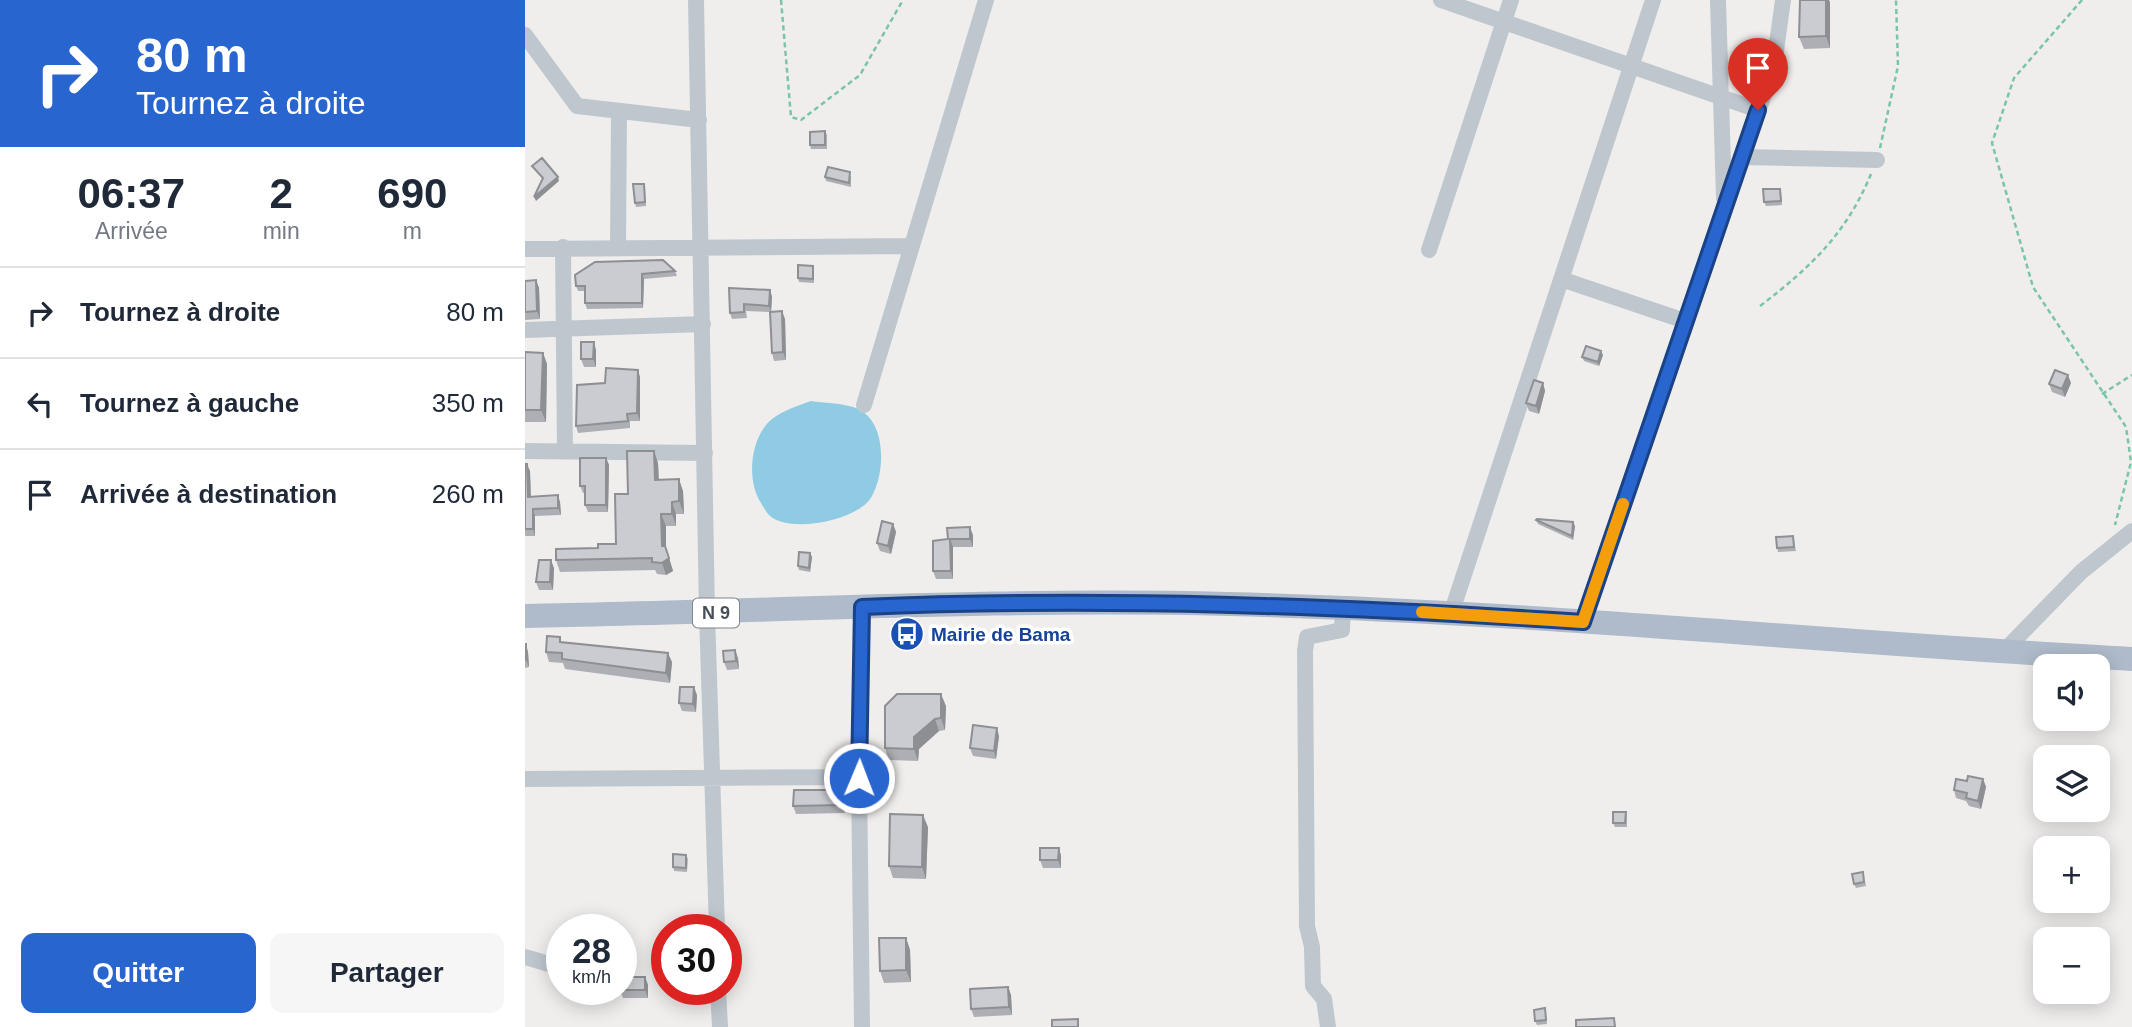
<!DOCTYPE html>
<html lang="fr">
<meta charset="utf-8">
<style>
:root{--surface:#fff;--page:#f6f6f7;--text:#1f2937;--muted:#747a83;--line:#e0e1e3;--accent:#2865cf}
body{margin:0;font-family:Arial,sans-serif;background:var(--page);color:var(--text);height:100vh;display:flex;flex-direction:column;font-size:26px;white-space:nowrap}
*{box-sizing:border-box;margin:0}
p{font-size:23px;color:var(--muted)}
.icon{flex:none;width:38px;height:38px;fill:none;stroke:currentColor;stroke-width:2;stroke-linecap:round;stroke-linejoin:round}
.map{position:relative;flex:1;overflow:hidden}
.side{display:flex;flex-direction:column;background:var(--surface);width:525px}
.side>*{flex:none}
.hud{background:#2865cf;color:#fff;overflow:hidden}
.buttons{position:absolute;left:1508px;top:654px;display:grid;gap:14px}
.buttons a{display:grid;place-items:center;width:77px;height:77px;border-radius:14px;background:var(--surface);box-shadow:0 4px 18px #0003;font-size:35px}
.speed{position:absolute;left:21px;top:914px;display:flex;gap:14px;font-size:35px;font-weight:700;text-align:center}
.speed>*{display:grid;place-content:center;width:91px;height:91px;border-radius:50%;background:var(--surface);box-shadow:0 4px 18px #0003;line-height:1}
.speed small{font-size:18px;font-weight:400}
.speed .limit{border:10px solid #d22;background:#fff;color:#111}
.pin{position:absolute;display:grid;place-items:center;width:60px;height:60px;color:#fff;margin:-72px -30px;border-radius:50% 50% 50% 0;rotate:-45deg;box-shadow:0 0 7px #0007}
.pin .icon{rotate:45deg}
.me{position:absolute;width:77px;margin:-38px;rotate:1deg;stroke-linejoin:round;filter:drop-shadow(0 0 5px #0008)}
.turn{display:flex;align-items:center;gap:24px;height:147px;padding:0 21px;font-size:32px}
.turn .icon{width:91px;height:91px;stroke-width:2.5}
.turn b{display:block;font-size:49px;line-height:60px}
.eta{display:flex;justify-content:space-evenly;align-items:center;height:119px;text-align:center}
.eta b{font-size:42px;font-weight:700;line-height:49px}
.cta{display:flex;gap:14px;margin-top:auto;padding:14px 21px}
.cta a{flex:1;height:80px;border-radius:14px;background:var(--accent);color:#fff;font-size:28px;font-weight:700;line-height:80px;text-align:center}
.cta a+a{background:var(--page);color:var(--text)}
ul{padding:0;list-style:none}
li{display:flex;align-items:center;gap:21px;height:91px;padding:0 21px;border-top:2px solid var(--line)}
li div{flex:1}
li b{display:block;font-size:26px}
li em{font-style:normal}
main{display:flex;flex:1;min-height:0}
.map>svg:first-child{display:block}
.water{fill:#8fcce4}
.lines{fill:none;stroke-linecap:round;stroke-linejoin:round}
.path{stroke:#7ac5a5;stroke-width:2.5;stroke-dasharray:5 3.5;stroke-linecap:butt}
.street{stroke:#bfc7ce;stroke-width:16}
.primary{stroke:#afbbca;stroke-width:24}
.wall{fill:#aeafb5}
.shaded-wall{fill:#8d8f93}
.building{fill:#caccd2;stroke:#8d8f93;stroke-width:2}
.route-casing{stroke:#1a4287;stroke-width:18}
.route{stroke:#2865cf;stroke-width:12}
.slow{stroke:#f59e0b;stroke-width:12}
.labels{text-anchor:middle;stroke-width:7;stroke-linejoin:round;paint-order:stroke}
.shield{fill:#fff;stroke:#7e848b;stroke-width:2}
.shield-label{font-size:18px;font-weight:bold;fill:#474f59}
.transit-label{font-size:19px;font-weight:bold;fill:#164399;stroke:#fff;text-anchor:start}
</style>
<main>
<section class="side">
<div class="hud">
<div class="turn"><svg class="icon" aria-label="right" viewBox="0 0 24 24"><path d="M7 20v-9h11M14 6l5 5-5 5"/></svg><div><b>80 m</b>Tournez à droite</div></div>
</div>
<div class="eta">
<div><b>06:37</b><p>Arrivée</p></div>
<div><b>2</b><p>min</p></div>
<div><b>690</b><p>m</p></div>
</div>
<ul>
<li><svg class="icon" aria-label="right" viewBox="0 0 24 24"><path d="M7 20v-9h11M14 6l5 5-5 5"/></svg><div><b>Tournez à droite</b></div><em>80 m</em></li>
<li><svg class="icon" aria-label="left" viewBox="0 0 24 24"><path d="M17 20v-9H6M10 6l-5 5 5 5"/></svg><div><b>Tournez à gauche</b></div><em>350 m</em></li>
<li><svg class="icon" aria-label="arrive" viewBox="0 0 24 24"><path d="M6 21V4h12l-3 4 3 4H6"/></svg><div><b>Arrivée à destination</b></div><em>260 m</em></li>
</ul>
<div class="cta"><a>Quitter</a><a>Partager</a></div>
</section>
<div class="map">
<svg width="1607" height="1027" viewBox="0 0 1607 1027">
<rect width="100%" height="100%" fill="#f0eeed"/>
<path class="water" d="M286,401C299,403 315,403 328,407C362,417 361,471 347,496C335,520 266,534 245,516C242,513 238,507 236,503C221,480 225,437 247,419C259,410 272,406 286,401Z"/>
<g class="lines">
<path class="path" d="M256,0L266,117L276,120L335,75L378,0
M1557,0L1489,78L1467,143L1508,287L1601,427L1606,462L1590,525
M1355,148L1373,66L1371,0
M1235,306C1286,267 1321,234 1346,174
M1577,394L1607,375"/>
<path class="street" d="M171,0L182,613L192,929
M916,0L1233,110
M1193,0L1199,198
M0,35L52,106L174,120
M1216,157L1352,160
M93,246L94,111
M38,247L40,451
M0,249L385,246
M904,250L986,0
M1036,279L1160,321
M0,330L178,324
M339,405L461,0
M0,451L180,453
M926,614L1128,0
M1058,622L1249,65L1258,0
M1478,652L1556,572L1607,531
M0,779L334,777
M0,957L37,968
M193,989L195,1027
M337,1027L334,777L337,607
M803,1027L799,999L788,986L787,947L782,926L780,651L782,637L817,630L818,608"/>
<path class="primary" d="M0,616C234,612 469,598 703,604C1005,611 1306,643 1607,659"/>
</g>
<path class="wall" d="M1275,0H1304L1305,3V48L1279,49L1274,37Z
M300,131L302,135V149H286L285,145Z
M326,176V187L301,181L300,177Z
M119,184L120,188L121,206L111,207L110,203Z
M1255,189L1256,193L1257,205L1241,206L1239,202Z
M288,266L289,270V283L274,282L273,278Z
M150,271L152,276L119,279L118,308L62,309L60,303V291H53L51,286L50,275Z
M11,280L14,288L15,319L0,320V281Z
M245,290L247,297L246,312L260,319L261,360L249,361L247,353L245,312L221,311L222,318L207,319L205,313Z
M71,350V367H59L56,359Z
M0,352L18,353L22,364L21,422H0Z
M1078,355L1074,366L1059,361L1057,357Z
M115,377V421H105V428L53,433L51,426L80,383Z
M1018,383L1020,391L1014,414L1004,411L1001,403Z
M1546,383L1540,397L1527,392L1524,384Z
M129,451L133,463L134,479L158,491L159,514H151V526H141V548L148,571L141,575L132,574L130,570L35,572L31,560L91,544L103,494Z
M81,458L84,465L83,512H63L60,505V493H58L55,486Z
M0,464L5,471L6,497L35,502L36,515L10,516V536H0Z
M1011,520L1050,526L1048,540L1013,524Z
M368,524L371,532L366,554L355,551L352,543Z
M448,535V547H428V579H411L408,571V541Z
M1268,536L1271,551L1253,552L1252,548Z
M285,553L287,557L285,572L274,570L273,566Z
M29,568L28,590H14L11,582Z
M37,642L147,662L145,683L40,669L38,663L24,662L21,652Z
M0,644L3,652L4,667L0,668Z
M213,658L214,669L202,670L199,662Z
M172,695L171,712L157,711L154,703Z
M421,706L420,730L414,731L394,749L393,761L364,760L360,748Z
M474,736L471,759L448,756L445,748Z
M1458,779L1461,787L1456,809L1444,806L1441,801L1431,798L1429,790L1442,781Z
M317,805L320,813L271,814L268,806Z
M1101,812L1102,816V827H1090L1088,823Z
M403,827L401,879L368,878L364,866Z
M534,848L536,856V868H518L515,860Z
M161,855L163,859L162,872L149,871L148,867Z
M1338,872L1341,886L1331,888L1329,884Z
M381,938L385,950L386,982L359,983L355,971Z
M120,977L123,985V998H98L95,990Z
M483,987L486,995L487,1015L449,1017L446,1009Z
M1021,1012L1022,1024L1012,1025L1010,1021Z"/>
<path class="shaded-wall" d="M1301,0H1304L1305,3V48L1301,36Z
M33,177L34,181L11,201L9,197Z
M117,274L119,279L118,308L117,303Z
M11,280L14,288L15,319L12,311Z
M245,290L247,297L246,312L244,306Z
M257,311L260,319L261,360L258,352Z
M69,342L71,350V367L68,359Z
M1076,351L1078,355L1074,366L1073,362Z
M18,353L22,364L21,422L16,410Z
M113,370L115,377V421L112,413Z
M1543,375L1546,383L1540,397L1537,389Z
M1018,383L1020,391L1014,414L1011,406Z
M129,451L133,463L134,492L130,480Z
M81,458L84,465L83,512L81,505Z
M2,464L5,471L6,504L3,497Z
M154,479L158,491L159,514L154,501Z
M33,495L35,502L36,515L33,508Z
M147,502L151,514V526L147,514Z
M8,509L10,516V536L8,529Z
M136,514L141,526V548L148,571L141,575L137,563Z
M1048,522L1050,526L1048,540L1047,536Z
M368,524L371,532L366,554L363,546Z
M445,527L448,535V547L445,539Z
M425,539L428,547V579L426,571Z
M285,553L287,557L285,572L284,568Z
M26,560L29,568L28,590L25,582Z
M1,644L3,652L4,667L1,660Z
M210,650L213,658L214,669L211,661Z
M143,653L147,662L145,683L141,673Z
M169,687L172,695L171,712L168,704Z
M416,694L421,706L420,730L416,718Z
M410,719L414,731L394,749L393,761L389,749V737Z
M472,728L474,736L471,759L469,751Z
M1458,779L1461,787L1456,809L1453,801Z
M398,815L403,827L401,879L397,867Z
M534,848L536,856V868L533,860Z
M381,938L385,950L386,982L381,970Z
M120,977L123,985V998L120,990Z
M483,987L486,995L487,1015L484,1007Z"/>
<path class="building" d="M1275,0H1301V36L1274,37Z
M300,131V145H285V132Z
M17,158L33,177L9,197L18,178L7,166Z
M303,167L325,172L324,183L300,177Z
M108,184H119L120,202L110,203Z
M1238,189H1255L1256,201L1239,202Z
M138,260L150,271L117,274V303H60V286H51L50,275L70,262Z
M273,265L288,266V279L273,278Z
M11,280L12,311L0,312V281Z
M204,288L245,290L244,306L219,304V312L205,313Z
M257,311L258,352L247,353L245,312Z
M56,342H69L68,359H56Z
M1061,346L1076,351L1073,362L1057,357Z
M0,352L18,353L16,410H0Z
M81,368L113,370L112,413L102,414L103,421L51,426L52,385L80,383Z
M1530,370L1543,375L1537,389L1524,384Z
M1009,380L1018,383L1011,406L1001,403Z
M102,451H129L130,480L154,479V501L147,502V514H136L137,546H140L144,558L137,563L127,562V558L31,560V549L73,548V544H91L90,494H103Z
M55,458H81V505H60V486H55Z
M0,464H2L3,497L33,495V508L8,509V529H0Z
M1012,519L1048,522L1047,536L1011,520Z
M357,521L368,524L363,546L352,543Z
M445,527V539H425L426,571H408V541L423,539L422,528Z
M1268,536L1269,547L1252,548L1251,537Z
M274,552L285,553L284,568L273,566Z
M14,560H26L25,582H11Z
M22,636L35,637V642L143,653L141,673L37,659V653L21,652Z
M0,644H1V660H0Z
M210,650L211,661L199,662L198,651Z
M155,687H169L168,704L154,703Z
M372,694H416V718L410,719L389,737V749L360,748V706Z
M448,725L472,728L469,751L445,748Z
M1443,776L1458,779L1453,801L1441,798L1442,793L1429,790L1431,779L1442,781Z
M269,790H302L317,805L268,806Z
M1088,812H1101L1100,823H1088Z
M365,814L398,815L397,867L364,866Z
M515,848H534L533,860H515Z
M148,854L161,855V868L148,867Z
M1338,872L1339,882L1329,884L1327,874Z
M354,938H381V970L355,971Z
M96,977H120V990H95V989H96Z
M483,987L484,1007L446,1009L445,989Z
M1020,1008L1021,1020L1010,1021L1009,1010Z
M1089,1018L1090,1027H1051V1020Z
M553,1019V1027H527V1020Z"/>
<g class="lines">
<g class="route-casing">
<path id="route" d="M334,778L337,607C578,597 818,606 1058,622L1233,110"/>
</g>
<use href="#route" class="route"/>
<path class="slow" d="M897,612L1058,622L1098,504"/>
</g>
<defs>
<g id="bus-disc" transform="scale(1.75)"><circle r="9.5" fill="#1a4fb4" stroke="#fff"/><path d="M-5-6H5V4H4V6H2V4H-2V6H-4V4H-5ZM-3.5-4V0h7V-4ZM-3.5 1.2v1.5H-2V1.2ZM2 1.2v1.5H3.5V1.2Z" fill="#fff"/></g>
</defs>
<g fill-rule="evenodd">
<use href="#bus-disc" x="382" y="634"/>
</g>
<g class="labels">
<rect class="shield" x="168" y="598.5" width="46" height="29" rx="5"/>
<g class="shield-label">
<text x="191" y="619">N 9</text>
</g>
<g class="transit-label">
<text x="406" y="641">Mairie de Bama</text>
</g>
</g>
</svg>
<div class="buttons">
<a><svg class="icon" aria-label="sound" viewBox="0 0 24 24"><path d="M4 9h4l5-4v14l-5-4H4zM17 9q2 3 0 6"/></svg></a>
<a><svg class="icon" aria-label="layers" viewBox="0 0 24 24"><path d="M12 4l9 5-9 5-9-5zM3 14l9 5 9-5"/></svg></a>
<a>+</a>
<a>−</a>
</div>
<div class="speed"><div>28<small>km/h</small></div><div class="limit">30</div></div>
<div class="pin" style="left:1233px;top:110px;background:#d93025"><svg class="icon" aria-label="arrive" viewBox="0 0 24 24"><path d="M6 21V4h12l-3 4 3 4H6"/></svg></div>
<svg class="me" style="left:334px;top:778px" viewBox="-20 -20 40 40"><circle r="17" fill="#2865cf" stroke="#fff" stroke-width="3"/><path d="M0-11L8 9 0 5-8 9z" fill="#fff"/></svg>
</div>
</main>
